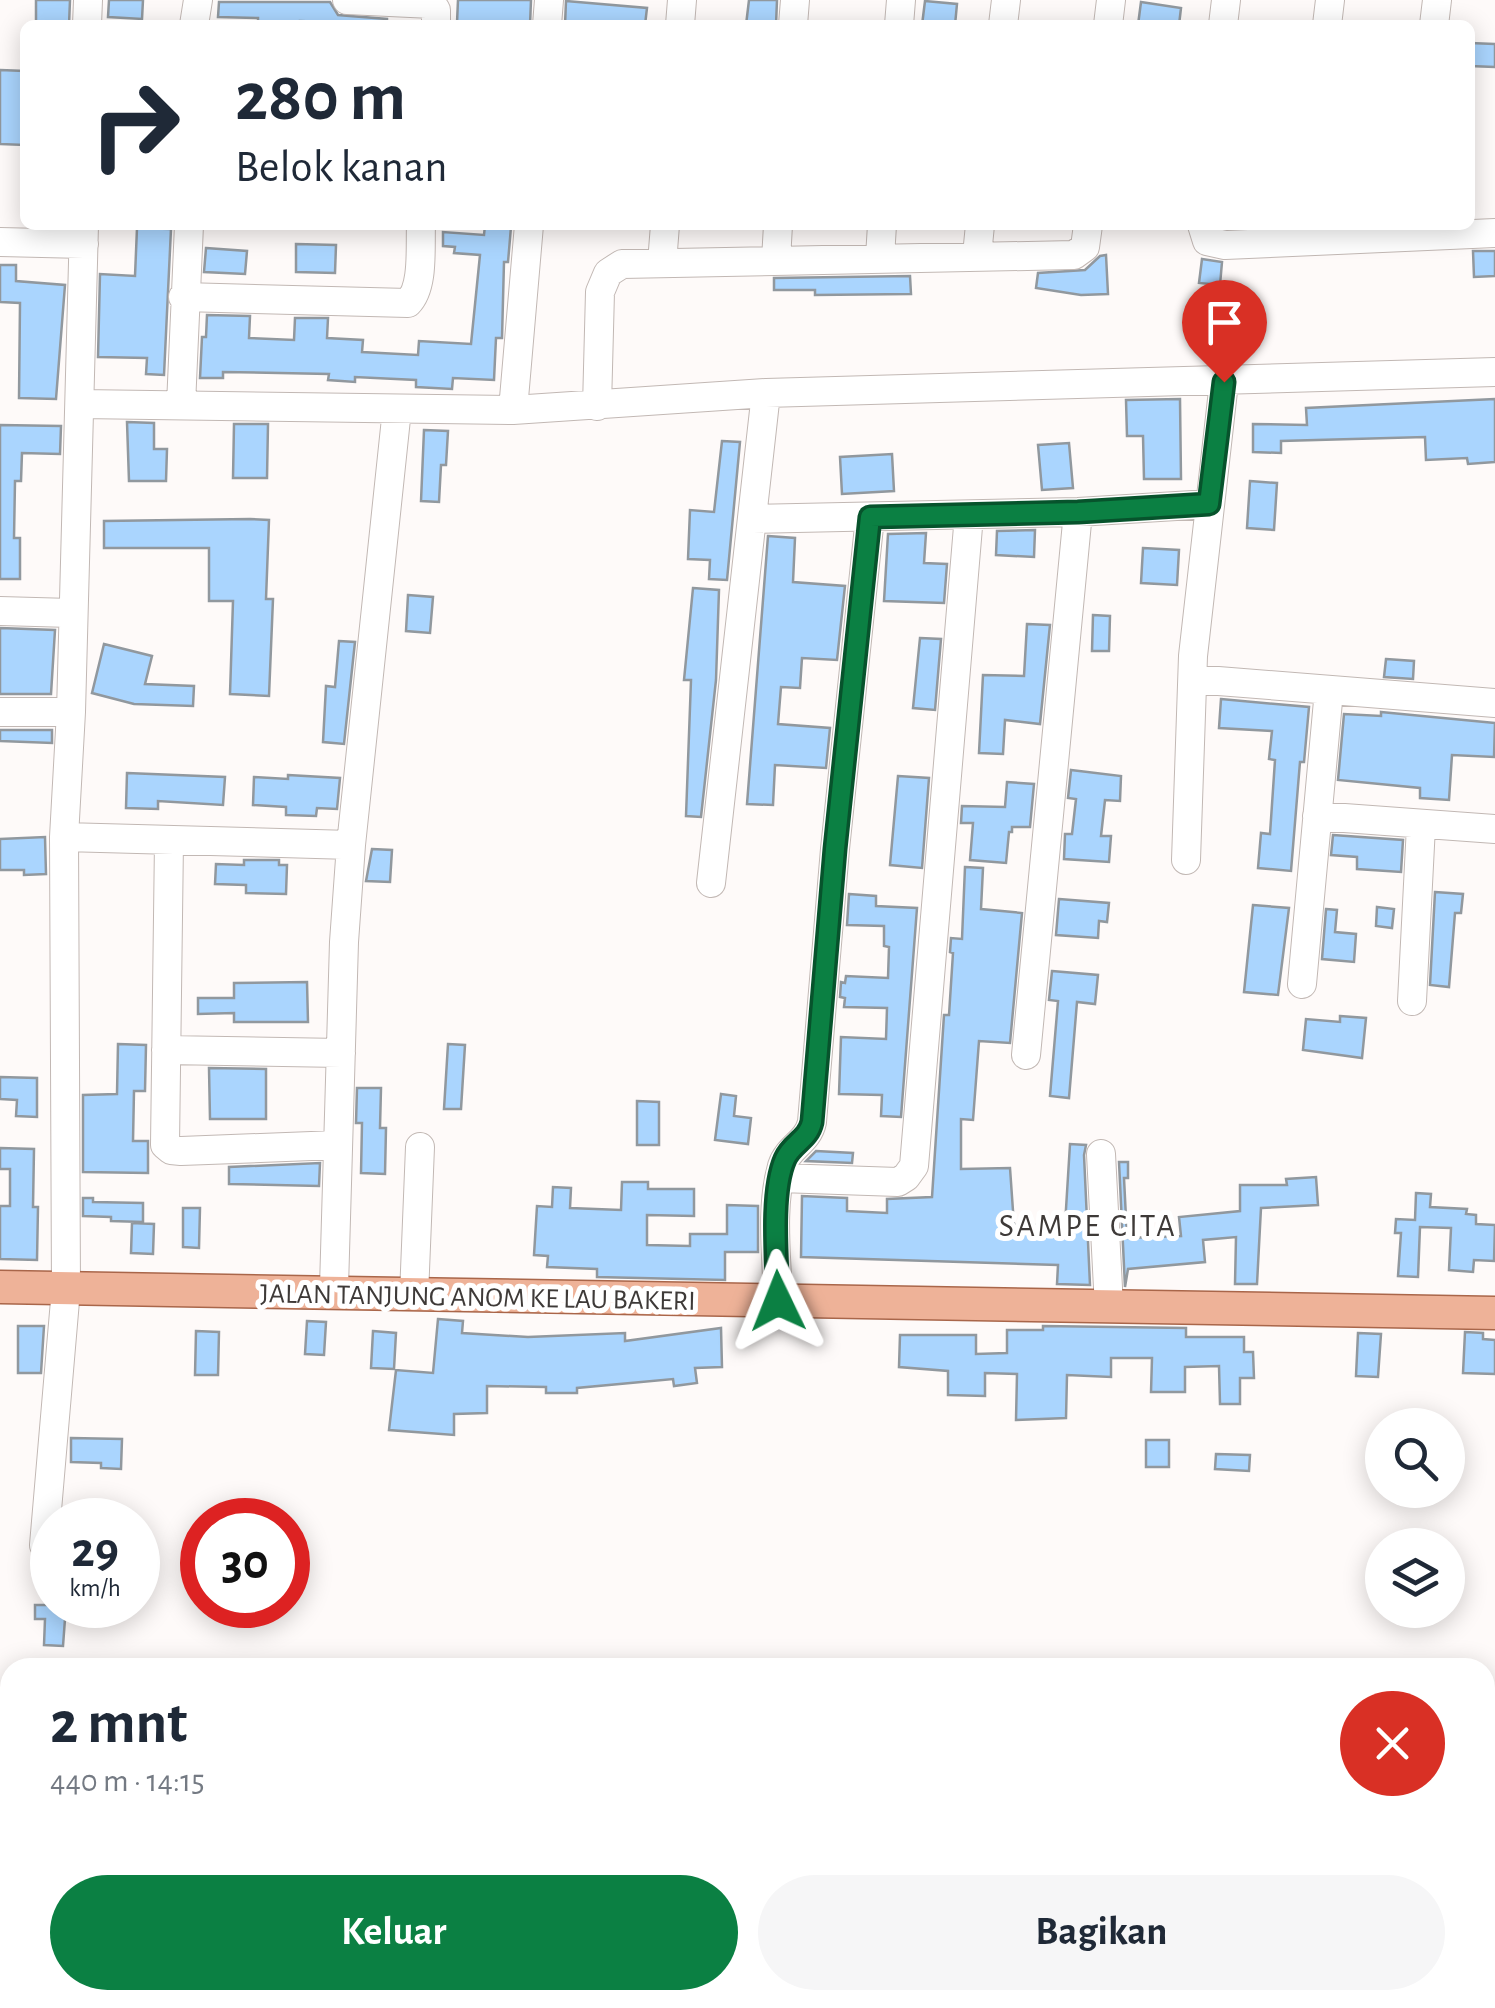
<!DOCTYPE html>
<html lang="id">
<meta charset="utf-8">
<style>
:root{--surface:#fff;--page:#f6f6f7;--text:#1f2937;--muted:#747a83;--accent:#0b8043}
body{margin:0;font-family:"Alegreya Sans",sans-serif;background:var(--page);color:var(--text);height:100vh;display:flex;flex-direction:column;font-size:38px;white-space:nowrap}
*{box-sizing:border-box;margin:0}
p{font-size:32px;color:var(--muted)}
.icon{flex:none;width:55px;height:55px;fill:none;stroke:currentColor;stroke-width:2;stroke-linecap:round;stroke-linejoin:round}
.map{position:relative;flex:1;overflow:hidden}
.panel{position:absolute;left:0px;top:1658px;width:1495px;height:352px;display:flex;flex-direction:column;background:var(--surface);border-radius:30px 30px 0 0;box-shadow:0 5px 25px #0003}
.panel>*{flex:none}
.hud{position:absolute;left:20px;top:20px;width:1455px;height:210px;border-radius:15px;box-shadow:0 5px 25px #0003;background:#fff;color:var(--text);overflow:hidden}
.fabs{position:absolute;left:1365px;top:1408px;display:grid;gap:20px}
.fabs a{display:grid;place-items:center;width:100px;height:100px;border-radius:50%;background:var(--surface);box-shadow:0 5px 25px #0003;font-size:50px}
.speed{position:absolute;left:30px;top:1498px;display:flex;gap:20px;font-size:50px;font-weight:700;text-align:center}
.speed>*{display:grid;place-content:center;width:130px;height:130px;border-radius:50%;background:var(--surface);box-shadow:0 5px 25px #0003;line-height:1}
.speed small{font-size:25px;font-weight:400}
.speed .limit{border:15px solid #d22;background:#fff;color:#111}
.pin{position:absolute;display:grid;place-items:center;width:85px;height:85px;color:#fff;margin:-102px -42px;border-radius:50% 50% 50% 0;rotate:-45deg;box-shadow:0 0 10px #0007}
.pin .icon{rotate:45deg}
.me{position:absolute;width:110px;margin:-55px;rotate:358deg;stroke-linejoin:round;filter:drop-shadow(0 0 8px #0008)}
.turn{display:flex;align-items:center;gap:35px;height:210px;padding:0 50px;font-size:45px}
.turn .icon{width:130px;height:130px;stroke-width:2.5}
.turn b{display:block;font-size:70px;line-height:85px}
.round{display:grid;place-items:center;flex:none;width:105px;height:105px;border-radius:52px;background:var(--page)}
.overview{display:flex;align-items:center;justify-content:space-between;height:170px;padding:0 50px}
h1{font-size:60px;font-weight:700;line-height:75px}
.cta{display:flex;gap:20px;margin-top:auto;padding:20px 50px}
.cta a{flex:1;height:115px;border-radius:60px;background:var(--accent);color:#fff;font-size:40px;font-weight:700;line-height:115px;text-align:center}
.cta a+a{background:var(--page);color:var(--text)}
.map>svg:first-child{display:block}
.building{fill:#aad5fe;stroke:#91989e;stroke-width:2.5}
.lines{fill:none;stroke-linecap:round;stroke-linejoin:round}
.minor-casing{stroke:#c2b8b4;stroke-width:30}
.major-casing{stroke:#a9664a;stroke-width:35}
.minor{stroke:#fff;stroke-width:28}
.major{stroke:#eeb298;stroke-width:32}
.route-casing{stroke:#07532c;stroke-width:25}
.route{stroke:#0b8043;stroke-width:18}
.labels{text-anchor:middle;stroke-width:10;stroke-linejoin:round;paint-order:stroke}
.street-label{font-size:28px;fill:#3e3a38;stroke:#fff}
.quarter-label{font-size:32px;letter-spacing:2.5px;fill:#3e3a38;stroke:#fff}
</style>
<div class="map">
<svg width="1495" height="2008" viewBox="0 0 1495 2008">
<rect width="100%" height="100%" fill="#fefaf9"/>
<path class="building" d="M36,0H70L69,25H36Z
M109,0H143L142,19L108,17Z
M458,0H531L530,25L457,23Z
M749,0H777L776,25H746Z
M566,1L647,8L645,25H565Z
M925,1L957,4L955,25H922Z
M219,2H330L338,15L387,19V24L300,21V25H258V18L218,17Z
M1141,2L1181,8L1179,25H1138Z
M1470,43L1495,44V67L1470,66Z
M0,70L25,71V145L0,144Z
M485,225L511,227L508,262H504L502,338H496L494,380L453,378L452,389L416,387V380L355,377V382L328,380L329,374L223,372V378H200L202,337H206L207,315L250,316L249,338L294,340L295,318H328L327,338L363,340L362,352L418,355L419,341L471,344L480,255L454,253L455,247L443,246V232L484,235Z
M137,228L171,229L164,375L146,374L147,358L98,357L100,274L135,276Z
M296,244L336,245L335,273L296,272Z
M206,248L247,251L245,274L204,272Z
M1473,251H1495V276L1474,277Z
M1106,255L1108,294L1081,295L1036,288L1038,273L1085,270L1100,256Z
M1202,259L1222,262L1220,285L1199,283Z
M0,265H16V281L65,285L56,399L19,398L20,303L0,302Z
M910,276L911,294L815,295V290H774V278Z
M1180,399L1181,479H1144L1143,436H1127L1126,400Z
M1495,399V462L1468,464L1467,458L1426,460L1425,437L1281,441V453L1253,452V424L1307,425L1306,408Z
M127,422L154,423V449H167L166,481H129Z
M234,424H268L267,478H233Z
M0,425L61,426L60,454L22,453L21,481H15L14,538H20V579H0Z
M424,430L448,431L446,465H441L439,502L421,501Z
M722,441L740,442L727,580L709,579L710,560L688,559L690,510L714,512Z
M1069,443L1073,488L1042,490L1038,445Z
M892,454L894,491L842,494L840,457Z
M1250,481L1277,483L1274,530L1247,528Z
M250,519L269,520L266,599H273L269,696L230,694L233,601H209V548H104V521Z
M1035,530L1034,557L996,555L997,531Z
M926,533L924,563L947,564L944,603L884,601L888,534Z
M768,536L795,538L793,582L845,586L837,660L802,658L800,688L781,687L778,724L830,728L826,768L775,765L773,805L747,804Z
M1143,548L1179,550L1177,585L1141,583Z
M693,588L719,590L716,680L701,817L686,816L691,680H684Z
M408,595L433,597L430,633L406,631Z
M1093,615L1110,616L1109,651H1092Z
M1027,624L1050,625L1040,724L1005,720L1003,754L979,753L983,675L1024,676Z
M0,628L55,630L51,694H0Z
M920,638L941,639L935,710L913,708Z
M339,641L355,642L344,744L323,742L326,686L335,687Z
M104,644L152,656L145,684L194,686L193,706L134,704L92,693Z
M1386,659L1414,661L1413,679L1384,677Z
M1221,699L1309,707L1304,762H1300L1291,871L1258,868L1261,833L1270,834L1275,760L1269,759L1272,731L1219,728Z
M1381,712L1495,723L1494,757L1452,755L1449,800L1420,798V788L1338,780L1344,714L1381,716Z
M0,730H52V743L0,741Z
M1071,770L1121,776L1120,801L1105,800L1101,836H1111L1109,862L1064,859L1065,834H1072L1076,799L1068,798Z
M127,773L225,777L223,805L158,801V809L126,808Z
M288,775L340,778L337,809L317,808L316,816L286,815V807L253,805L254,777L288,779Z
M898,776L929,778L922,868L890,865Z
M1007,782L1034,784L1030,827H1012V832H1009L1006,863L970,860L973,823H961L962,806L1005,807Z
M1333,835L1403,840L1401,872L1357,869V857L1331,855Z
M45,837L46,874L24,875V870H0V839Z
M372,849L392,850L390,882L366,881Z
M244,860H279V865H287L286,894L246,893V885L215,884L216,864L244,865Z
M965,867L983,868L981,909L1022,913L1010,1043L979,1041L973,1120L961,1119V1169L1010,1168L1014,1225H1065L1070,1144L1086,1145L1084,1155L1090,1285L1057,1284L1058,1265L801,1257L802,1196L847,1198V1211L887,1213V1199L932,1197L944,1015H949L953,953L950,952L951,938L962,939Z
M1435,892L1463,894L1461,913H1455L1449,987L1430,985Z
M849,894L876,896V906L917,908L901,1117L881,1116L882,1095L839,1094L841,1037L886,1039L887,1008L844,1007L845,998L840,997L841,982L845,983L846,976L888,978L889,947L884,946V926L847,925Z
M1059,899L1109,903L1107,922L1099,921L1098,938L1056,935Z
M1253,905L1289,908L1278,995L1244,992Z
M1377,907L1394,909L1392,928L1376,926Z
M1326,909L1337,910L1335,932L1356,934L1354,962L1322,959Z
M1052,971L1098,975L1095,1004L1077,1002L1069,1098L1050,1096L1058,1001L1049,1000Z
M307,982L308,1022H234V1013L198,1014V998H234V983Z
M1340,1016L1366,1018L1362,1058L1303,1050L1306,1019L1340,1022Z
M118,1044L146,1045L145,1091H134L133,1141H148V1173L83,1172V1095L117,1094Z
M448,1044L465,1045L461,1109H444Z
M209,1068L266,1069V1119H210Z
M0,1077L37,1078V1117L16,1116L17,1100L0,1099Z
M357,1088H381L380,1128H386L385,1174L361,1173L362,1123H356Z
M721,1094L736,1096L734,1116L751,1118L748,1144L715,1140Z
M637,1101L659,1102V1145H637Z
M0,1148L34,1149L33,1207H38L37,1260L0,1259V1206H10V1169H0Z
M816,1151L853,1153L852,1163L806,1161Z
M1119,1162H1128V1178H1124L1127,1238L1181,1236L1179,1217L1240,1211V1185H1287L1286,1179L1316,1177L1318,1205L1261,1208L1257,1284H1235L1236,1237L1203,1240L1205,1262L1128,1269L1125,1287Z
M320,1163L319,1186L229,1184V1167Z
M622,1182H648V1189H694V1216L647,1215V1245L690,1246V1234H727V1205L758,1206V1252H725V1280L597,1277V1269L547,1267L548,1256L534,1255L537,1206L552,1207L553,1187L571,1188L570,1208L621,1210Z
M1416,1193L1431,1194L1430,1207L1467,1209L1466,1214L1476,1215V1224L1495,1225L1494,1261L1474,1260L1473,1272L1449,1270L1451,1228L1420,1227L1418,1277L1398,1276L1401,1233H1395L1396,1219L1415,1220Z
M83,1198H93V1202L143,1203V1222L111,1221V1217L83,1216Z
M183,1208H200L199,1248L183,1247Z
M132,1223L154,1224L153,1254L131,1253Z
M438,1319L463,1321L462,1333L528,1337L625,1333V1341L721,1328L722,1367L695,1368L697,1383L674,1386L673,1379L577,1388V1393H546V1387L487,1386V1413L454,1414V1435L389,1430L396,1370L433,1373Z
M307,1321L326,1322L324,1355L305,1354Z
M18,1326H44L41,1373H18Z
M1043,1326L1186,1328V1337H1244V1352H1253L1254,1378H1240V1404H1220L1219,1366L1185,1367V1392H1151L1152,1358H1111V1377L1067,1375L1066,1418L1016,1420L1017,1374L985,1373V1396L948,1395V1371L899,1367L900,1335H976V1354L1007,1353V1330H1043Z
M196,1331L219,1332L218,1375H195Z
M373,1331L396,1333L394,1369L371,1368Z
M1465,1332L1483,1333V1339L1495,1340V1374L1463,1373Z
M1358,1333L1381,1334L1378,1377L1356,1376Z
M71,1438L122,1439L121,1469L101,1468V1463L71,1462Z
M1146,1440H1169V1467H1146Z
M1216,1454L1250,1455L1249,1471L1215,1469Z
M35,1605H87V1619H65L63,1646L44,1645L45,1619H35Z"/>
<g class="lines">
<g class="minor-casing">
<path id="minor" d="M347,0L432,4L436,10V25
M87,25L88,0
M194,25L198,0
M547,25L549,0
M680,25L682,0
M793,25L795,0
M899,25L901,0
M1003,25L1006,0
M1108,25L1111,0
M1223,25L1226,0
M1327,25L1330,0
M1434,25L1437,0
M1202,225L1207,241L1225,245L1495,233
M0,242L84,244
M977,255L980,225
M880,257L882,225
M776,260L778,225
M662,263L665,225
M183,297L408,303C424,287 420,248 421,225
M81,404L513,410L766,393L1495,372
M181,405L189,225
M597,406L600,292L608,273L622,264L1074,255L1085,247L1088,225
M513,410L529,225
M753,519L1078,512L1209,504
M0,611L71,613
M1193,679L1495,703
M0,712H71
M1317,816L1495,829
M64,837L351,845L397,409
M169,841L165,1145L171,1150L181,1151L337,1145
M1186,860L1193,656L1224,382
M711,883L766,393
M1302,984L1329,690
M1412,1001L1421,826
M166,1050L341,1053
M1026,1055L1078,512
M1101,1154L1109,1307
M780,1178L898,1182L906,1177L914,1166L969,515
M347,1293L334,1287L344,942L351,845
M414,1295L420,1147
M778,1301C777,1258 770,1208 782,1166C788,1147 808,1142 812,1122L835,849L870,517
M52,1554L44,1545L66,1289L64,837L71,712L84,225"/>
</g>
<g class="major-casing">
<path id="major" d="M0,1287L1495,1313"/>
</g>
<use href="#minor" class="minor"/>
<use href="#major" class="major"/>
</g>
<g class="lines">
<g class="route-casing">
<path id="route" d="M778,1301C777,1263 770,1193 785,1159C792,1143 808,1140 812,1122L835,849L870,517L1078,512L1209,504L1224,382"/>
</g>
<use href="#route" class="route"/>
</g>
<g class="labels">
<g class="street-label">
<text transform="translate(478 1296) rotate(1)" y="10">JALAN TANJUNG ANOM KE LAU BAKERI</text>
</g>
<g class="quarter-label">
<text x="1088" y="1236">SAMPE CITA</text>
</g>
</g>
</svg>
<div class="fabs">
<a><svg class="icon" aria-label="search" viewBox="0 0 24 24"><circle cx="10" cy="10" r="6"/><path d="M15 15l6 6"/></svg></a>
<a><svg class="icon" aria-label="layers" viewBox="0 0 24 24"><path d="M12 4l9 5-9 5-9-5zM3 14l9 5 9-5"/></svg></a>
</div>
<div class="speed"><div>29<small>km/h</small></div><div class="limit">30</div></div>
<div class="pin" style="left:1224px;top:382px;background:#d93025"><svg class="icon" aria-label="arrive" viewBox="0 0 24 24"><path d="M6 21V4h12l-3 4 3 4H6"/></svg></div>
<svg class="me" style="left:778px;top:1301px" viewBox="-20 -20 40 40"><path d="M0-17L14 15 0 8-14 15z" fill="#0b8043" stroke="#fff" stroke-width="4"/></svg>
<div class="hud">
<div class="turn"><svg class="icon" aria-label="right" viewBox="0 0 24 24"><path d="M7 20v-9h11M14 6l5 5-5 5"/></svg><div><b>280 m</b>Belok kanan</div></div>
</div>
<section class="panel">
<div class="overview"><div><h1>2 mnt</h1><p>440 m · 14:15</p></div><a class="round" style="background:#d93025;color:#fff"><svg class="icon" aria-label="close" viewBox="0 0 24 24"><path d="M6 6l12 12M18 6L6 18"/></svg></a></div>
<div class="cta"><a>Keluar</a><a>Bagikan</a></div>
</section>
</div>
